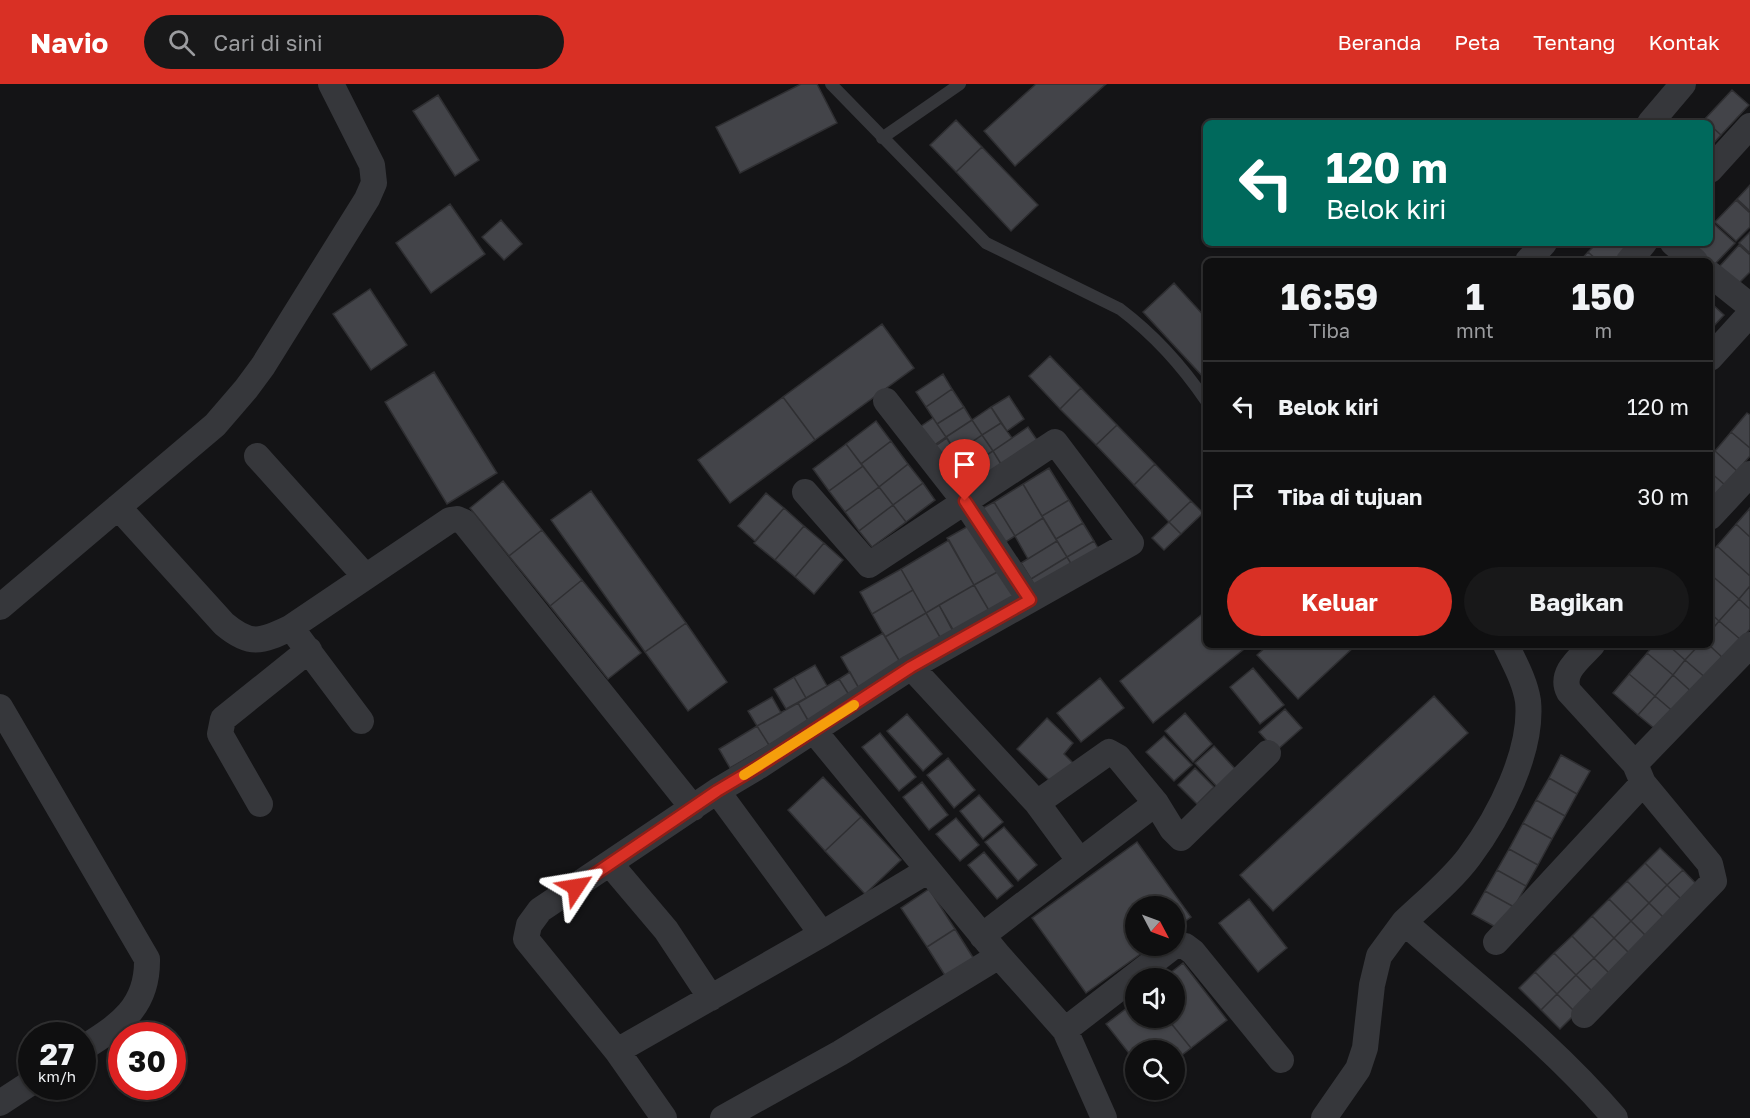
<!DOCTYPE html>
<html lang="id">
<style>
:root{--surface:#0f0f10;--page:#181819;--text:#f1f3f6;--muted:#9b9c9f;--line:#2f2f30;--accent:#d93025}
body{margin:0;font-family:"Golos Text",sans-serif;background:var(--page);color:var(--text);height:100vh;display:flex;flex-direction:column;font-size:22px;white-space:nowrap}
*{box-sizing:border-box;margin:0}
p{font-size:20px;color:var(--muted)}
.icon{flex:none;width:33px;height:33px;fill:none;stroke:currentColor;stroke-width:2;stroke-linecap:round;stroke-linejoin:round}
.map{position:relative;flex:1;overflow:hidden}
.details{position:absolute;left:1203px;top:174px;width:510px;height:390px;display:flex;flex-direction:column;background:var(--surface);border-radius:9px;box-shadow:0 2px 4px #0004,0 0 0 2px var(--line)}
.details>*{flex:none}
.hud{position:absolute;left:1203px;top:36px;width:510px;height:126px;border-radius:9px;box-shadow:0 2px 4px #0004,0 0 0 2px var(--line);background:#00695c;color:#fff;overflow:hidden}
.needle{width:39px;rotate:131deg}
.fabs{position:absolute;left:1125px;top:812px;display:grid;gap:12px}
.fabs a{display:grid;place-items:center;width:60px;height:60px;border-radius:50%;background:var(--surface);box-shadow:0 2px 4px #0004,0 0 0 2px var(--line);font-size:30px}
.speed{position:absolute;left:18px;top:938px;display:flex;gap:12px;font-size:30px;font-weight:700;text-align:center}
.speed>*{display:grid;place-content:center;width:78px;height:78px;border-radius:50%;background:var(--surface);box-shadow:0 2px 4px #0004,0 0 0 2px var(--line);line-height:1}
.speed small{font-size:15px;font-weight:400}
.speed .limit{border:9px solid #d22;background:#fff;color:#111}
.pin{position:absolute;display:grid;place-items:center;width:51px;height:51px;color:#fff;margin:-62px -26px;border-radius:50% 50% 50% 0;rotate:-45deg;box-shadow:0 0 6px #0007}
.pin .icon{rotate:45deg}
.me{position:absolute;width:66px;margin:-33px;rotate:57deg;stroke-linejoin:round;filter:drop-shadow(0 0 4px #0008)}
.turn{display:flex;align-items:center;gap:21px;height:126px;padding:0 24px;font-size:27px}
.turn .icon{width:78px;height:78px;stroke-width:2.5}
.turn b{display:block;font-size:42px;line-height:51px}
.eta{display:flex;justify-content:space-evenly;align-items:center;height:102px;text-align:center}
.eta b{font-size:36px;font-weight:700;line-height:42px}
.button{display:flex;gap:12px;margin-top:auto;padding:12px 24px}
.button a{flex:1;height:69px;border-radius:36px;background:var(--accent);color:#fff;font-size:24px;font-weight:700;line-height:69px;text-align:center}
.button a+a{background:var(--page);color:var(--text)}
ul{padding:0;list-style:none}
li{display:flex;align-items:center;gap:18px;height:90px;padding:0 24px;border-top:2px solid var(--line)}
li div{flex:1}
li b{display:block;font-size:22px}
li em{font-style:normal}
header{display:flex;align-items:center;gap:36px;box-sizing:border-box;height:84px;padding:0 30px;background:var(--accent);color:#fff}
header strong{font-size:28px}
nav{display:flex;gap:33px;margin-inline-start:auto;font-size:21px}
.search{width:420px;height:54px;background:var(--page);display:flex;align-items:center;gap:15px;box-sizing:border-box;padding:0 21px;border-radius:33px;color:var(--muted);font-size:22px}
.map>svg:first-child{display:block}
.building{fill:#434449;stroke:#2f2f32;stroke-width:1.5}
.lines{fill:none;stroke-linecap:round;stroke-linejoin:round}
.service{stroke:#36373b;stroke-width:12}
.minor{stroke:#36373b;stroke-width:26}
.route-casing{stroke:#8d1f18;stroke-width:15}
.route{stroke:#d93025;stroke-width:10}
.slow{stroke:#f59e0b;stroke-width:10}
</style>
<header>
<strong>Navio</strong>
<div class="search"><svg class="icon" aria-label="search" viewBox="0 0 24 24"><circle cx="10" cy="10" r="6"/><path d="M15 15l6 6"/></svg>Cari di sini</div>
<nav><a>Beranda</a><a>Peta</a><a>Tentang</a><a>Kontak</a></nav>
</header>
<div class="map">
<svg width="1750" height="1034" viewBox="0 0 1750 1034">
<rect width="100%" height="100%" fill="#141416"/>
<path class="building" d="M801,0H817L837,39L740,89L716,43Z
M1036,0H1106L1015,82L984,47Z
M1732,6L1749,21L1721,51L1704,36Z
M438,11L479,76L455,92L413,27Z
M956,36L982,63L956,88L930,61Z
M1710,41L1721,51L1710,63Z
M982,63L1038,121L1011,147L956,88Z
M1750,101V127L1737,115Z
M1736,116L1750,129V143L1736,157L1715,138Z
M450,120L485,170L431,209L396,159Z
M501,136L522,160L504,176L482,153Z
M1714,140L1735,159L1714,181L1693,161L1696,159H1710V144Z
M1750,148V169L1739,159Z
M1597,159H1633L1617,177H1598L1588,168Z
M1739,161L1750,171V188L1737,201L1719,183Z
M1588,168L1598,177H1580Z
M1174,199L1206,234V296L1143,228Z
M370,205L407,261L371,286L333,230Z
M1710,218L1724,231L1710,246Z
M882,240L914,284L815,356L783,313Z
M1050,272L1081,304L1060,325L1029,292Z
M434,288L497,389L447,420L385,318Z
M943,290L952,305L926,323L916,308Z
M1081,304L1117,341L1096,361L1060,325Z
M952,305L964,323L937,340L926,323Z
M1009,312L1024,335L1007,347L991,323Z
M783,313L815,356L730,419L698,376Z
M964,323L972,336L946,353L937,340Z
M991,323L1001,339L982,351L972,336Z
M1747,329L1750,331V364L1731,348Z
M933,334L946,353L930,364L917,345Z
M972,336L982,351L956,369L946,353Z
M876,337L891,357L861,380L846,360Z
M1001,339L1012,354L993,367L982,351Z
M1117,341L1155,380L1134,401L1096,361Z
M1028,343L1037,356L1001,380L993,367Z
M1731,348L1750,364V372L1737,387L1715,367Z
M982,351L993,367L966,384L956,369Z
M947,354L956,369L943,377L934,363Z
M891,357L908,380L879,403L861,380Z
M846,360L863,382L829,407L813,385Z
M993,367L1001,380L974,398L966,384Z
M1715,367L1737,387L1725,401L1710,388V372Z
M956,369L974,398L962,406L943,377Z
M908,380L923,399L893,421L879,403Z
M1155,380L1191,417L1169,438L1134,401Z
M863,382L879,403L845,428L829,407Z
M1049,384L1069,416L1042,432L1023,400Z
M1710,388L1725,401L1710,418Z
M503,397L542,446L509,472L470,424Z
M923,399L935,416L906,438L893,421Z
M1023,400L1043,434L1015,452L994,418Z
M879,403L893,421L859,447L845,428Z
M591,407L686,539L645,568L551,436Z
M766,409L784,424L755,457L738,442Z
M1069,416L1083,439L1056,455L1042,432Z
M1191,417L1203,429L1181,450L1169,438Z
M994,418L1015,452L1004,459L983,424Z
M893,421L906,438L872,463L859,447Z
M784,424L804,442L775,476L754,459Z
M1750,424V453L1736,440Z
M1043,434L1057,457L1028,475L1015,452Z
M1169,438L1181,450L1164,466L1152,454Z
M1083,439L1094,457L1067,473L1056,455Z
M972,440L999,487L974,501L947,454Z
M1736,440L1750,453V492L1717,462Z
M804,442L824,459L795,493L775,476Z
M542,446L582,496L550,522L509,472Z
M949,456L974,501L926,529L901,485Z
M1057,457L1067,473L1031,495L1021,479Z
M1094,457L1102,471L1076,488L1067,473Z
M824,459L843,476L814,510L795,493Z
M1717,462L1750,492V502L1739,515L1710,490V470Z
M1067,473L1076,488L1039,510L1031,495Z
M901,485L913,506L872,530L860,508Z
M999,487L1019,521L994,535L974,501Z
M1710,490L1739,515L1719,537L1710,529Z
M582,496L641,569L608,595L550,522Z
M974,501L994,535L959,556L939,521Z
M1750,502V525L1739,515Z
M913,506L926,529L885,553L872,530Z
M1739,515L1750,525V545L1741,556L1719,537Z
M939,521L956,553L944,560L926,529Z
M1206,527V561H1249L1153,639L1120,597Z
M926,529L944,560L903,583L885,553Z
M1710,529L1719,537L1710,548Z
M1719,537L1741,556L1724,575L1709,561L1710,548Z
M686,539L727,598L688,627L645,568Z
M883,549L903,583L861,608L841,573Z
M1268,561H1356L1298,615L1257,571Z
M1654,561H1668L1685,576L1673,591L1647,569Z
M1668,561H1699L1685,576Z
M1699,561H1709L1724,575L1707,595L1685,576Z
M1647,569L1673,591L1655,612L1629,590Z
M1685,576L1707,595L1694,610L1673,591Z
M815,581L827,602L806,614L794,593Z
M1253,584L1284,621L1260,640L1230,603Z
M850,588L861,608L851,614L839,595Z
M1629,590L1655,612L1638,631L1613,609Z
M1673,591L1694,610L1676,630L1655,612Z
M794,593L806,614L786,625L774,605Z
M1100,594L1124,624L1081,658L1057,629Z
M839,595L851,614L809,638L798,619Z
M1434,612L1468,649L1273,827L1240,791Z
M1655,612L1676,630L1660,649L1638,631Z
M772,613L781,629L757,642L748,627Z
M798,619L809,638L769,661L757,642Z
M1285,625L1302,644L1276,667L1259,648Z
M1185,629L1212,660L1193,678L1165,647Z
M907,630L942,670L923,687L887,647Z
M1047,634L1073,659L1064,670L1073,679L1052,699L1017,665Z
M757,642L769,661L730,684L719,665Z
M880,649L916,693L899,707L862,663Z
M1164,652L1192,681L1174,697L1146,668Z
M1214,662L1238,688L1219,705L1195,679Z
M1561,671L1590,687L1577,710L1549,694Z
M948,674L975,706L954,724L927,691Z
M1195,684L1214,703L1197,720L1178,701Z
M823,693L861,733L825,767L788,726Z
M1549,694L1577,710L1565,732L1536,716Z
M922,698L948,731L929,746L903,713Z
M979,711L1003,738L983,755L960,727Z
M1536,716L1565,732L1552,755L1523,739Z
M861,733L901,776L865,810L825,767Z
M956,734L979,761L960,777L936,750Z
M1523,739L1552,755L1538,781L1509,765Z
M1004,743L1037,781L1018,797L985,758Z
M1137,758L1191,833L1174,845V822H1136V861H1153L1086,909L1032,834Z
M1660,764L1683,786L1667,801L1645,779Z
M1509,765L1538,781L1526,802L1497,786Z
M984,768L1013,802L997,815L968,781Z
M1645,779L1667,801L1649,819L1627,797Z
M1497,786L1526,802L1514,823L1485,807Z
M1683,786L1701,805L1686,820L1667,801Z
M1627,797L1649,819L1631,837L1609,815Z
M1667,801L1686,820L1668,838L1649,819Z
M929,805L955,845L927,863L901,824Z
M1485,807L1514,823L1501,846L1472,830Z
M1249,815L1287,864L1258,888L1219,839Z
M1609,815L1631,837L1614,854L1592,832Z
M1649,819L1668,838L1650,856L1631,837Z
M1592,832L1614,854L1594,874L1572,852Z
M1631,837L1650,856L1633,873L1614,854Z
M955,845L974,875L946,893L927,863Z
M1572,852L1594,874L1576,891L1554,869Z
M1614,854L1633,873L1613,893L1594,874Z
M1554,869L1576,891L1557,910L1535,888Z
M1594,874L1613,893L1595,910L1576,891Z
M1183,879L1227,936L1191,964L1166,933H1174V894H1164Z
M1535,888L1557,910L1541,926L1519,904Z
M1576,891L1595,910L1576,929L1557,910Z
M1557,910L1576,929L1560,945L1541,926Z
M1136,917V933H1166L1191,964L1174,977V966H1136V978L1106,940Z"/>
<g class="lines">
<path class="service" d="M831,0L986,159L1120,225C1153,250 1183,283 1206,317
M882,54L960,0"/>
<path class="minor" d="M1650,39L1683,0
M1710,86L1750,42
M1673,159L1695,177
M1528,177L1544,159
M1629,177L1644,159
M1710,190L1750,222
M1710,274L1750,230
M886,317L965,418L1030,516
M257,372L365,492
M118,423L224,540C250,562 261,558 290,544L450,436L457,435L464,438L693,724
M1710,433L1750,390
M0,523L215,341L246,305L263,282L367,115L374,99L372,81L331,0
M298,553L361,637
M1592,561C1580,574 1559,589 1569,608L1635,680
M911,583L1037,719L1079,776
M0,623L147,875C148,923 120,941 82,965
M814,647L999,872L1065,946L1175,861L1185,862L1193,868L1281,976
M717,707L822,850
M1156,719L1172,745L1181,754L1268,669
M260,720L220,650L223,635L309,566
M611,781L666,846L711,914
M1404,838C1426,817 1451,797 1469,773C1499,733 1533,667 1528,617C1525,597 1514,578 1506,561
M982,852L1156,719L1118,673L1109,668L1037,719
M1496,858L1643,699
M1584,931L1714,797L1710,780L1643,699L1635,680L1750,561
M1065,946L1104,1034
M617,967L822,850L927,787
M0,1019L32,998
M664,1034L617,967L526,855L529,841L540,826L717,707L759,682L911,583L1131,459L1055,358L869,481L805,408
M723,1034L840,969L999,872
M1324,1034L1358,985L1365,964L1372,901L1379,872L1404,838C1475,901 1553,961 1615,1034"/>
</g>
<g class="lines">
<g class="route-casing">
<path id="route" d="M576,803L717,707L759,682L911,583L1030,516L965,417"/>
</g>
<use href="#route" class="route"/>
<path class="slow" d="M744,691L854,621"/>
</g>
</svg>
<div class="fabs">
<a><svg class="needle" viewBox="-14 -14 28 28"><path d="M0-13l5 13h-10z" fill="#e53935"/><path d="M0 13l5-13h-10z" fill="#9b9c9f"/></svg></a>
<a><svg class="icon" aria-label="sound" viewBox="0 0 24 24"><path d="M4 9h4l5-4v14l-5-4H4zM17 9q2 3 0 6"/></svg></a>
<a><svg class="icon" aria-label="search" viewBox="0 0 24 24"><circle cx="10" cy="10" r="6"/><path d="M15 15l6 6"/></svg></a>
</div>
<div class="speed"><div>27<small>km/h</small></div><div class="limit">30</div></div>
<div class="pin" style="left:965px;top:417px;background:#d93025"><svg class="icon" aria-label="arrive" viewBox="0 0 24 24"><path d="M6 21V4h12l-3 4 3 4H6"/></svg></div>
<svg class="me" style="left:576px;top:803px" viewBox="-20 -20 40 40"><path d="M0-17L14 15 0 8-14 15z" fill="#d93025" stroke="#fff" stroke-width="4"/></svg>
<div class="hud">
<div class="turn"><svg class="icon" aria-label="left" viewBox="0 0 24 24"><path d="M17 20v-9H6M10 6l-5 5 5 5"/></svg><div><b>120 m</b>Belok kiri</div></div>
</div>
<section class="details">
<div class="eta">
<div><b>16:59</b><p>Tiba</p></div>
<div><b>1</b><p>mnt</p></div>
<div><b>150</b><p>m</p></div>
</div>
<ul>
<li><svg class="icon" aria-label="left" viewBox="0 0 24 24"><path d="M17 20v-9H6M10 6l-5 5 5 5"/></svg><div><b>Belok kiri</b></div><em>120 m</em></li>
<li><svg class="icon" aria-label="arrive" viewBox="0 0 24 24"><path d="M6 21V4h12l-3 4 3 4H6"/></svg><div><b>Tiba di tujuan</b></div><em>30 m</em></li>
</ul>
<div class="button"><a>Keluar</a><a>Bagikan</a></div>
</section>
</div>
